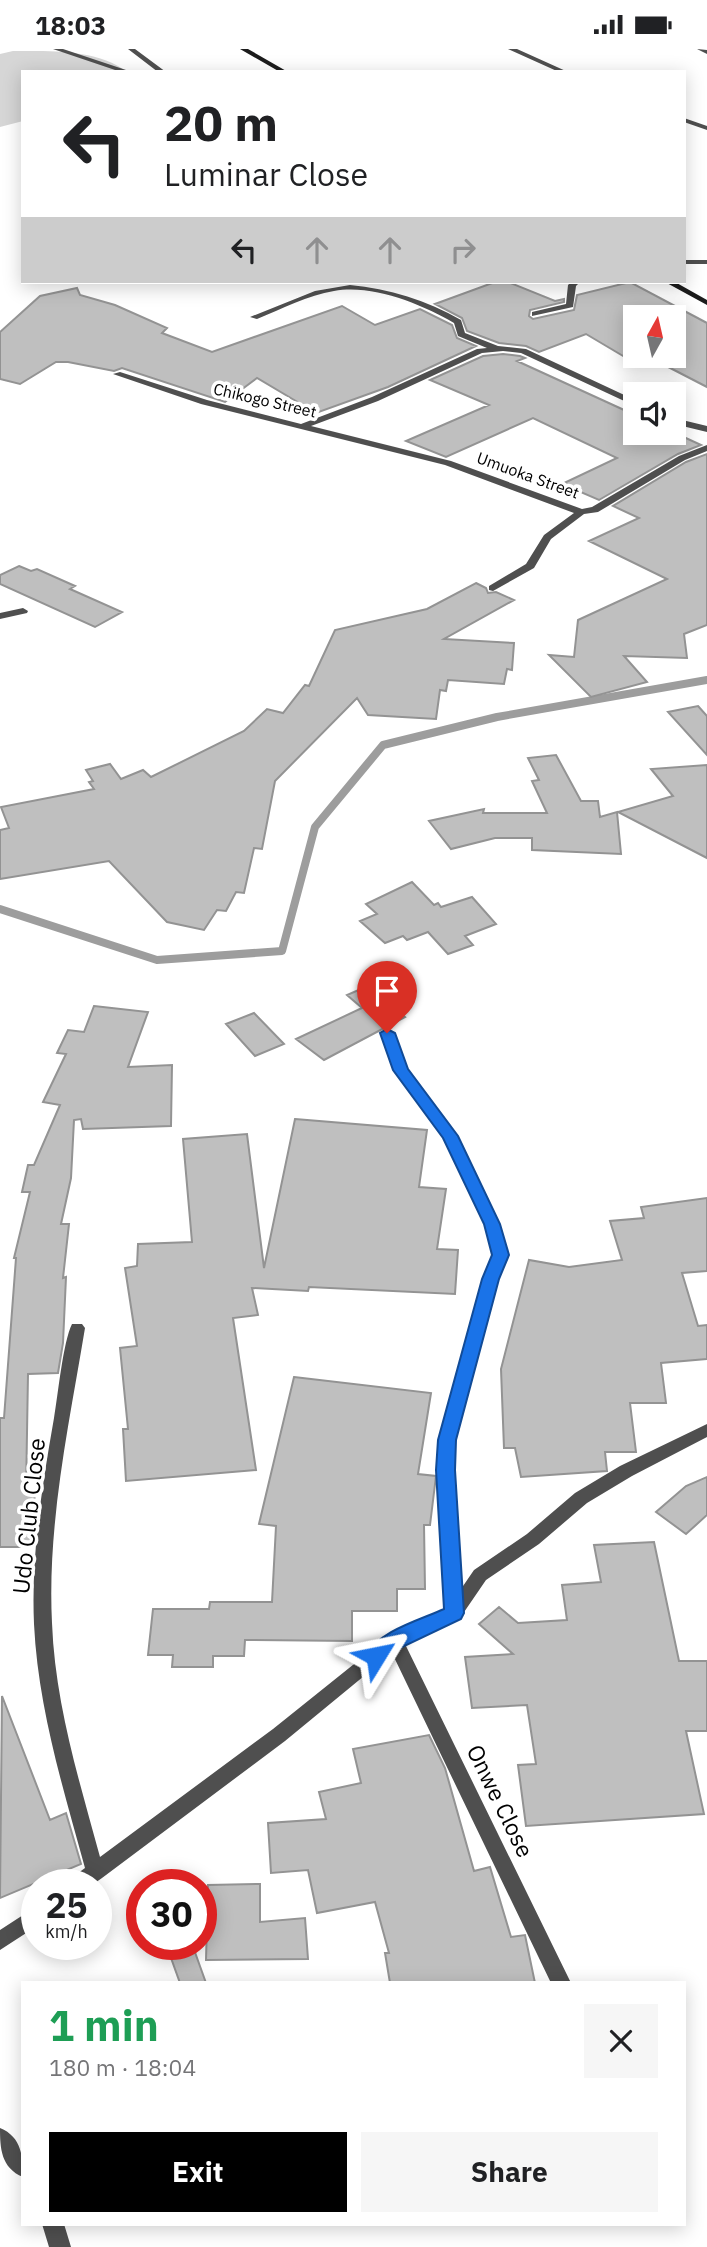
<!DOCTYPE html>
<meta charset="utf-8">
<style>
:root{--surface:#fff;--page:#f6f6f6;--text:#202124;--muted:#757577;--accent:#000}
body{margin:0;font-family:"IBM Plex Sans",sans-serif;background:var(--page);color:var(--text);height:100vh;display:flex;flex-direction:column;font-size:26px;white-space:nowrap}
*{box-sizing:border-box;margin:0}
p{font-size:23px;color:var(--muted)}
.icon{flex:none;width:38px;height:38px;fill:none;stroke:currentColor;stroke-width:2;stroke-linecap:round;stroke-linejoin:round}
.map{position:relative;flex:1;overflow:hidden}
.side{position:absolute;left:21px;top:1932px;width:665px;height:245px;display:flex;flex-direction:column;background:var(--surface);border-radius:0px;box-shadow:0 4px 18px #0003}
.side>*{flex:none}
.hud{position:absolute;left:21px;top:21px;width:665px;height:214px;border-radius:0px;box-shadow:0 4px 18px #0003;background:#fff;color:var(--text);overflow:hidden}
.needle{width:46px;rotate:8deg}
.controls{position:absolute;left:623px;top:256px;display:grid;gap:14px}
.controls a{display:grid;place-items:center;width:63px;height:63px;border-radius:0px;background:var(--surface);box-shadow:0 4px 18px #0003;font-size:35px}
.speed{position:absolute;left:21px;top:1820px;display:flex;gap:14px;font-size:35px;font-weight:700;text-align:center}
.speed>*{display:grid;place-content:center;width:91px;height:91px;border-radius:50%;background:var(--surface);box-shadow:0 4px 18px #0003;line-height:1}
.speed small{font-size:18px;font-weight:400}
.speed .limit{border:10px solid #d22;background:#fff;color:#111}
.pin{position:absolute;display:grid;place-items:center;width:60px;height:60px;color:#fff;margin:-72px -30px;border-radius:50% 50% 50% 0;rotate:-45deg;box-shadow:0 0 7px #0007}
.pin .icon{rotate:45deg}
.me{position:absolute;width:77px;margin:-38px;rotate:55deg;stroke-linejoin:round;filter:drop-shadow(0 0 5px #0008)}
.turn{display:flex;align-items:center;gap:24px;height:147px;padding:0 28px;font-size:32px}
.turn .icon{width:91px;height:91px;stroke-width:2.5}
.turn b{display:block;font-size:49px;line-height:60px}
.lanes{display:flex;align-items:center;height:66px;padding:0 28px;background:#0003;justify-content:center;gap:35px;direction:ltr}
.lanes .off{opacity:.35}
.round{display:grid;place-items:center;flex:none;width:74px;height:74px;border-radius:0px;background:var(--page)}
.headline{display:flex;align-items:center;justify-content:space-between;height:119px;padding:0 28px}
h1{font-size:42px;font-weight:700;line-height:52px;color:#1e9e55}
.primary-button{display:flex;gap:14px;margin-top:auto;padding:14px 28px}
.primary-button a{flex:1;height:80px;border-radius:0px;background:var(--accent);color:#fff;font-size:28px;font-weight:700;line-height:80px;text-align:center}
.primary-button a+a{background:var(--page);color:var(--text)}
.status{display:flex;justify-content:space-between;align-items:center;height:49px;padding:0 35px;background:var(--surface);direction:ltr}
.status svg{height:19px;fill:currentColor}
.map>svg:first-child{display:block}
.green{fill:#d6d6d6}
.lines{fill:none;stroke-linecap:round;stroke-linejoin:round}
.stream{stroke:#9d9d9d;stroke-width:8}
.building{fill:#bfbfbf;stroke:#939393;stroke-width:2}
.minor{fill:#4f4f4f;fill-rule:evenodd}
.secondary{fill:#1c1c1c;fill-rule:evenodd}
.route{fill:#1a73e8;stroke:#114b97;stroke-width:2}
.labels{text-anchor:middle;stroke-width:7;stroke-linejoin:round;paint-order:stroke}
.far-street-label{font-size:16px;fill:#000;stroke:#fff}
.near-street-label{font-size:23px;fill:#000;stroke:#fff}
</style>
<div class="status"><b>18:03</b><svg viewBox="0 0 49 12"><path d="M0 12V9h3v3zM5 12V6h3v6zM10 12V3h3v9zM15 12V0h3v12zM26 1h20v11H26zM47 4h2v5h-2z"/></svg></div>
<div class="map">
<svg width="707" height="2198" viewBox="0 0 707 2198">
<rect width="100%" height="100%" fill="#fff"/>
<path class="green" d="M13,2C50,2 98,0 127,23H23V72L0,78V5Z"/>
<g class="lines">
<path class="stream" d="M0,860L157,911L282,902L315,778L383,696L497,668L707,631"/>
</g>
<path class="building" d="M495,233H508L555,252L564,250V253L530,261L529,267L533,270L574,261L577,246L630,233L707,274V338L645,306H674V268H635V314L586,285L539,303L526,297L499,294L467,282L462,269L435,255Z
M77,239L80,246L115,256L167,279L162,284L212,303L342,257L375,276L420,260L452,276L457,289L476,297L388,338L316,364L257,329L225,353L122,319L114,322L68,313H56L20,335L0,330V283L40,247Z
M503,305L520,307L525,309L517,312L635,366V383H673L701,396L678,405L599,451L562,435L617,409L533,369L446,408L406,392L489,356L430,331L483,307Z
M707,405V576L684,585L687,609L624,607L647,633L591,648L549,606L574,608L578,571L667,530L589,492L639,469L613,457L686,413Z
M19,517L31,522L37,520L75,537L70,540L122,563L95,578L0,535V526Z
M476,534L486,539L488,544L496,543L514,551L444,590L514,594L512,621L507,620L504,635L448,631L446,642L440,641L436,670L368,666L357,649L275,732L262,800L254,799L244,844L236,843L226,862L217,861L204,881L167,873L109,812L0,830V781L9,779L1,758L94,740L89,733L93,732L86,721L110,715L121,730L143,721L151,728L244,682L267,660L283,664L305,636L309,637L335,581L427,560Z
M698,657L707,667V706L668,663Z
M556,706L581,752H598L600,768L617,763L621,805L532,801V789H495L451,800L429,772L484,760L483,764H547L532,732L539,731L528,709Z
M707,716V809L618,763L673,747L651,720Z
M412,833L434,856L438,854L441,858L472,848L496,875L465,887L473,896L448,905L428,883L407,891L403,887L385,894L360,872L377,865L366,855Z
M377,933L397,952L389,955L405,968L324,1011L296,990L362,959L347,946Z
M94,957L148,963L128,1018L172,1016L171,1077L83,1080L81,1070L74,1071L71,1129L61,1175H69L63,1229L66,1228L63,1294L58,1324L28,1325L26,1443H35L30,1498H0V1369H4L16,1209H14L30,1143H22L28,1116H34L60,1056L43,1053L66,1005L57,1004L68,981L84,983Z
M254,964L284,995L255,1007L226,975Z
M295,1070L427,1081L419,1138L446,1140L437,1200L458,1201L455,1245L309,1238L308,1242L252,1239L258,1266L233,1269L256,1421L126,1432L123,1380H128L120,1299L137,1297L125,1219L137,1217L138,1195L192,1193L183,1090L247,1085L264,1219Z
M707,1149V1222L682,1224L698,1277L707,1276V1310L661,1314L666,1354H630L636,1403H605L607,1422L521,1428L515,1399H504L501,1320L529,1211L569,1218L622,1211L610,1172L644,1169L641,1158Z
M294,1328L431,1344L418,1425L436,1427L430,1476H424L425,1540H397V1562H352V1592L245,1591L244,1607H213V1618H172L173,1606H148L153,1560H209L210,1553H272L276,1477L259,1475Z
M707,1428V1466L686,1485L656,1463L686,1437Z
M654,1493L679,1612H707V1682H686L704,1765L526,1777L518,1716L536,1715L527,1656L472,1659L465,1608L513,1605L479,1575L499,1558L518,1574L567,1571L562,1536L601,1533L594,1496Z
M2,1647L50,1771L66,1764L81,1815L0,1849Z
M429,1686L445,1719L474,1822L490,1818L511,1888L525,1886L535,1934H390L385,1904H389L375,1853L317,1864L308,1821L271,1824L268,1774L326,1770L319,1743L361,1734L353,1700Z
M260,1835V1873L305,1869L308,1910L206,1911L208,1836Z
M166,1895H192L206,1934H180Z"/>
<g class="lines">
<path class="minor" d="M53,0H63L132,23H121Z
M128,0H135L166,23H158Z
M508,0H517L568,23H559Z
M697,0L707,1V5Z
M684,69L707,77V81L684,73Z
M684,211H707V215H684Z
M571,233H580L576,237L573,258L532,267V263L566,255L568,236Z
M350,236C389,240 427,251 461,271L465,284L498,297L526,300L635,351V357L521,304L503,302L482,304L378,352L311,377L451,412L582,460L592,458L679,407L707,396V402L685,411L598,463L584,465L551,490L534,519L493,542L489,541V537L526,515L544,486L574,464L445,416L201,355L113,325L120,323L207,351L301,375L372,348L477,300L487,299L458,287L454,274C421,255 373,235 334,242C308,246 282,260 257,270L250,268L315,242Z
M674,369L707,377V383L674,375Z
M23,559L28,562L27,564L0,570V564Z
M387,980L394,984L406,1020L457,1087L499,1175L507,1206L492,1253L455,1391L454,1421L461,1540L474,1521L527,1485L575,1444L620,1417L707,1375V1388L632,1427L587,1454L539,1495L486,1531L460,1569L405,1595L571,1934H551L392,1604L285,1692L102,1829L92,1836H68L70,1830L85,1819C63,1739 38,1658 34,1575C31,1506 42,1437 54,1369C58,1346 63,1293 72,1275H82L85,1279C69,1376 47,1475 52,1574C55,1654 79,1731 100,1808L273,1680L389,1587L445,1560L438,1421L439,1391L476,1253L493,1206L485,1175L455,1110L444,1089L393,1021L380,984Z
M37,1857V1877L0,1901V1881Z
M0,2079C22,2088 23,2108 23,2128C1,2119 0,2099 0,2079Z
M42,2175H64L71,2198H49Z"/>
<path class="secondary" d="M240,0H248L288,23H280Z
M665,233H675L707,251V256Z"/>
</g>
<path class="route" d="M387,980L395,984L408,1020L458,1087L500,1175L509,1206L499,1230L456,1391L455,1421L464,1564L461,1570L402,1598L376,1616L369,1613L366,1607C378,1582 420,1571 444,1560L436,1421L438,1391L482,1230L492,1206L484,1175L443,1089L393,1021L380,984Z"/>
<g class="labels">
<g class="far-street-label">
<text transform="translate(265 351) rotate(13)" y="6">Chikogo Street</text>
<text transform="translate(528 426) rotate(20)" y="6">Umuoka Street</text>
</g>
<g class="near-street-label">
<text transform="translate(29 1467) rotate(-84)" y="8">Udo Club Close</text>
<text transform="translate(500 1752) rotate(64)" y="8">Onwe Close</text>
</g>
</g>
</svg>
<div class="controls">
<a><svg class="needle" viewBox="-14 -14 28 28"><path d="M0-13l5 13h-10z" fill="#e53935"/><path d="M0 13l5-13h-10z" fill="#757577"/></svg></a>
<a><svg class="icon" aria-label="sound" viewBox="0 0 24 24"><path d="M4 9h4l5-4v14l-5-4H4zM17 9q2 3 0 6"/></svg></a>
</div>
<div class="speed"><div>25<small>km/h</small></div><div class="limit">30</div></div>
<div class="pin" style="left:387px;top:984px;background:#d93025"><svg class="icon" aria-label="arrive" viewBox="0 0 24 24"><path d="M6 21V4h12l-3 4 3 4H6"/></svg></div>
<svg class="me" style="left:376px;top:1607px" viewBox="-20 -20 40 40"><path d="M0-17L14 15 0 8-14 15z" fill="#1a73e8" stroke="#fff" stroke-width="4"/></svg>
<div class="hud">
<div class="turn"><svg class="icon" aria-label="left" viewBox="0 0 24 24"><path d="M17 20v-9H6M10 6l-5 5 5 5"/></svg><div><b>20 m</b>Luminar Close</div></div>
<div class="lanes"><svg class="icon" aria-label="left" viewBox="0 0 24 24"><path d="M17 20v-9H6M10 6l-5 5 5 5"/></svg><svg class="icon off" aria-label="ahead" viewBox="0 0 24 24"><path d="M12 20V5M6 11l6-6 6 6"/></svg><svg class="icon off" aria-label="ahead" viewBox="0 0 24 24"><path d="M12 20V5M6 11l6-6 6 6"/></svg><svg class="icon off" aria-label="right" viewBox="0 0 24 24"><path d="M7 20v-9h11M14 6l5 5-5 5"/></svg></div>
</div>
<section class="side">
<div class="headline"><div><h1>1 min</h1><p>180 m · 18:04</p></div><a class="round"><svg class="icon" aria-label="close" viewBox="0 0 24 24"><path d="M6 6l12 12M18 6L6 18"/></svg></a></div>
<div class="primary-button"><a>Exit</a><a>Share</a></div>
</section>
</div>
